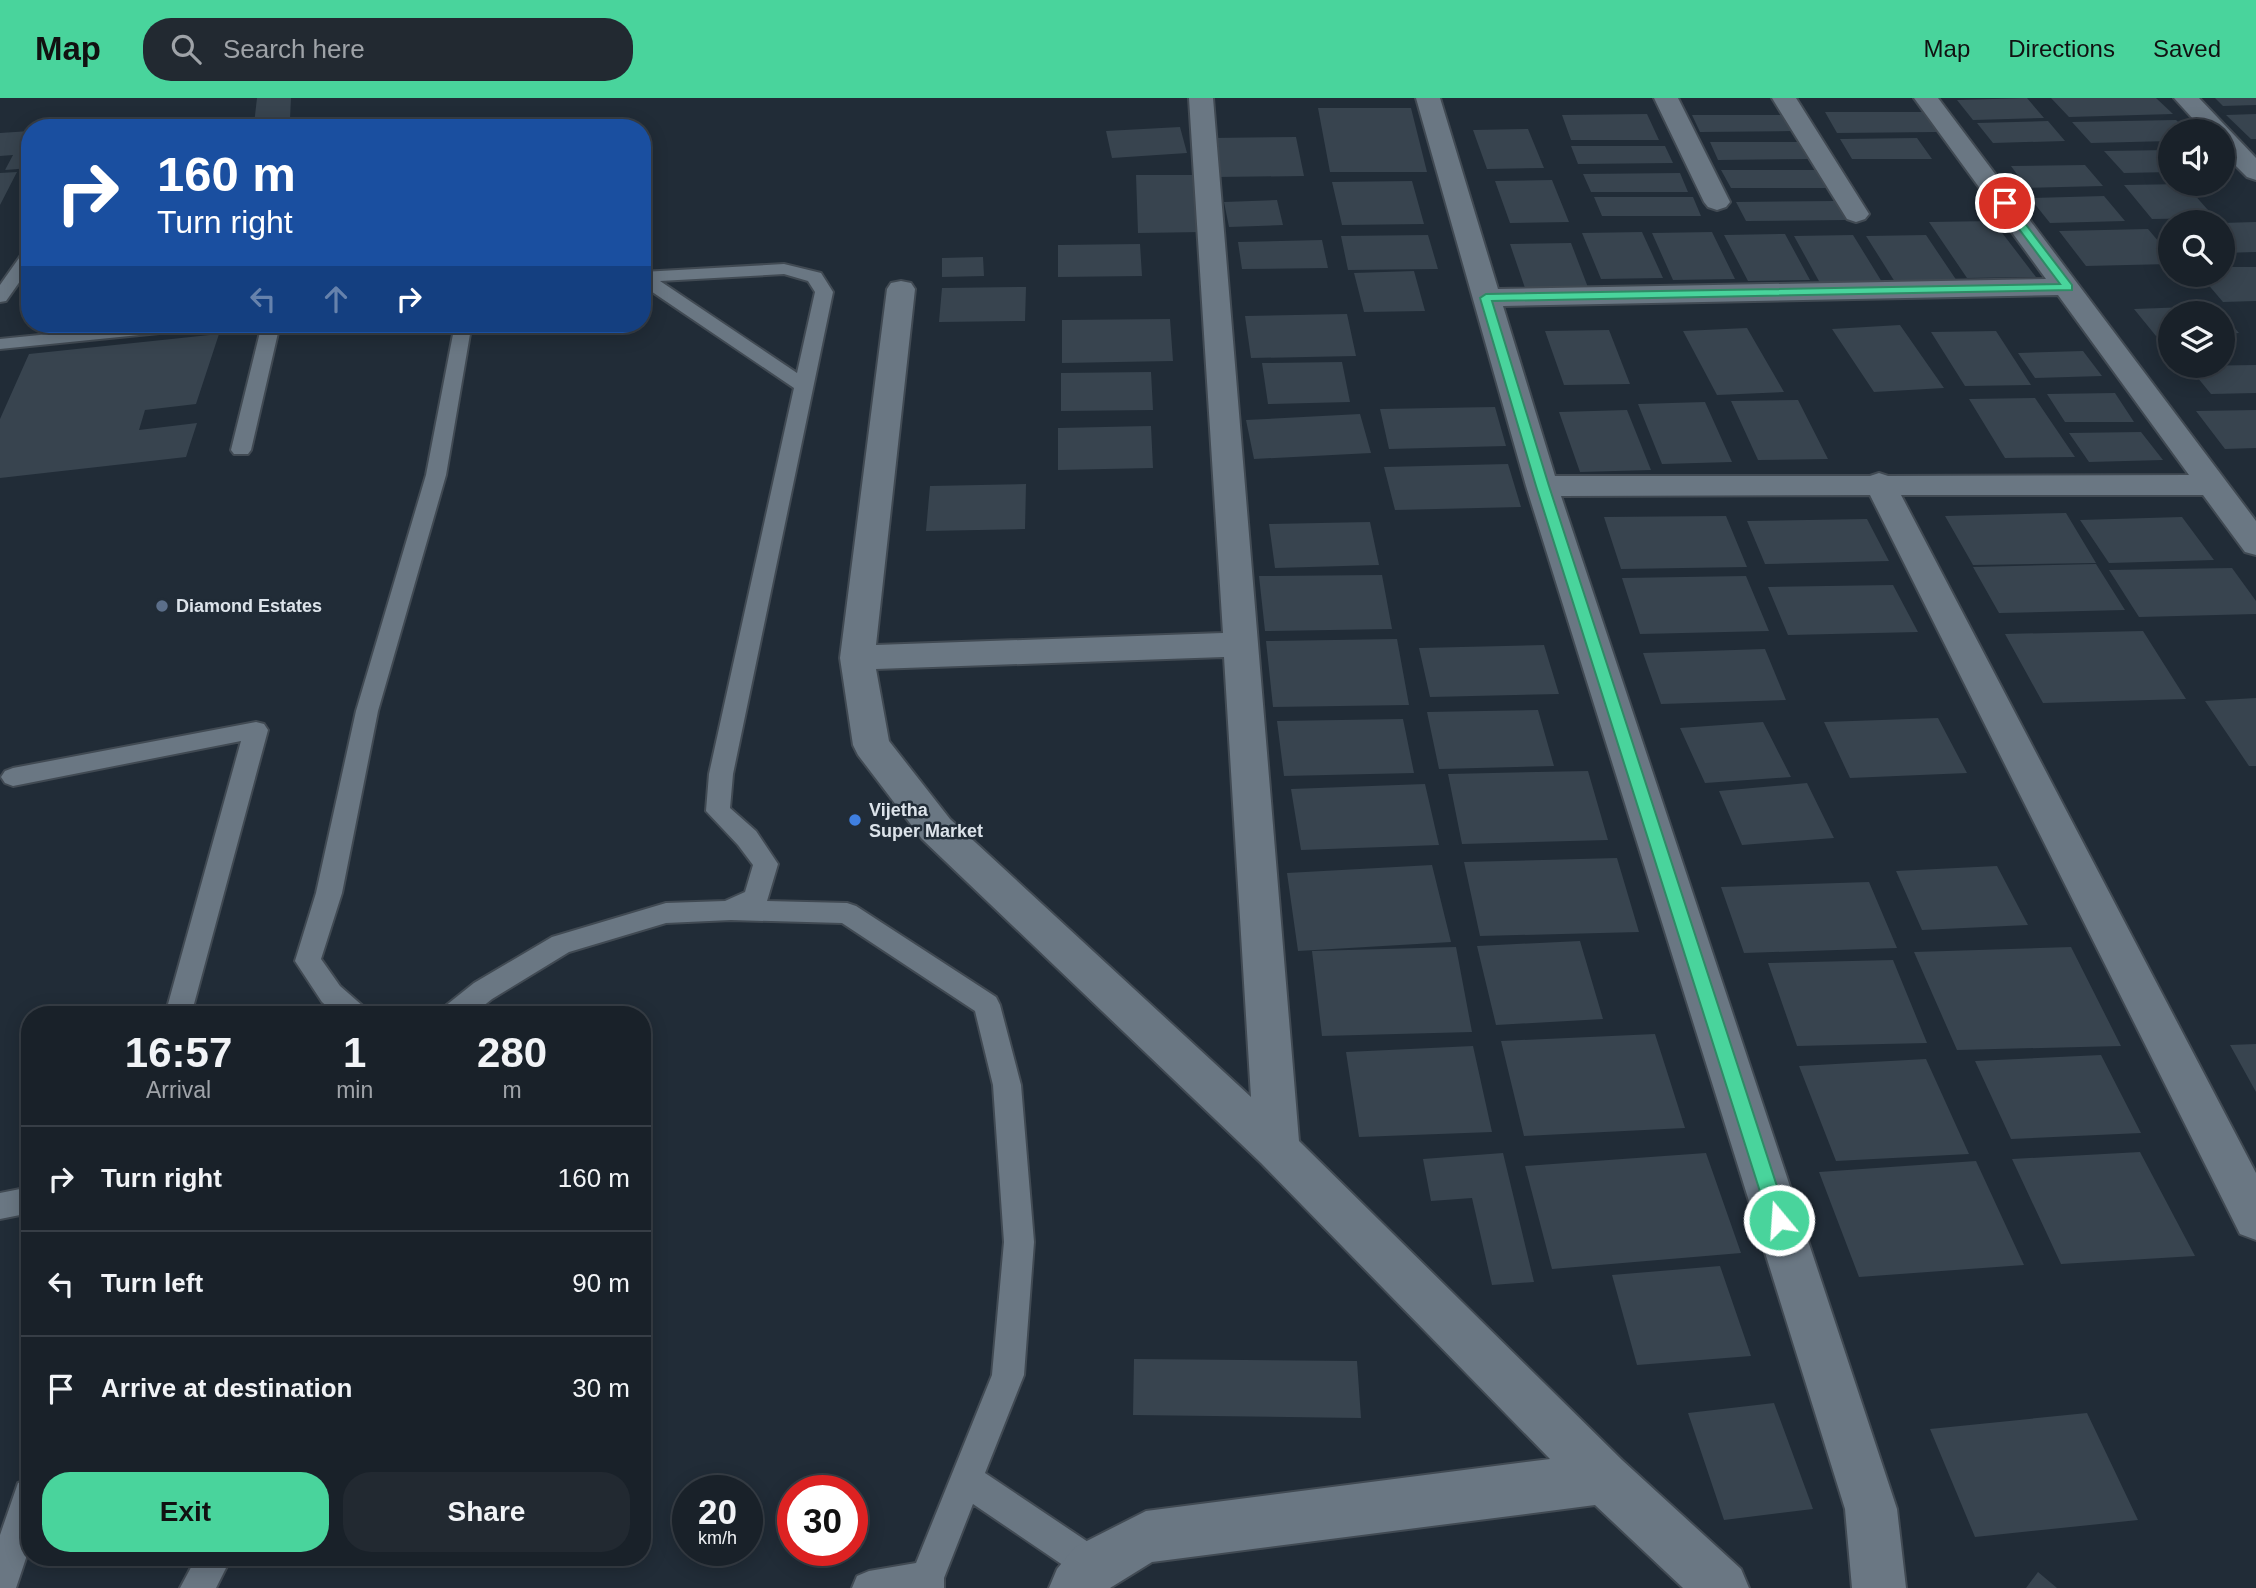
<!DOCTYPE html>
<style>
:root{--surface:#192129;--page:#222931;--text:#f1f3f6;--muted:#9fa3a8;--line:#373e46;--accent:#49d49c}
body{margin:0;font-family:Arial,sans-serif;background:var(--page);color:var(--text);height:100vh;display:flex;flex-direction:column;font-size:26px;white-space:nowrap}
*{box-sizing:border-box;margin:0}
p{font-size:23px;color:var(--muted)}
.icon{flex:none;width:38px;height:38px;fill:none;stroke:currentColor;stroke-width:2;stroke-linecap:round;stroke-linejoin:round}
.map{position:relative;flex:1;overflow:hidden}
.side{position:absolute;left:21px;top:908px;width:630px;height:560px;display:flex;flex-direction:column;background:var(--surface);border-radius:28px;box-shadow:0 4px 18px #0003,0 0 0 2px var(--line)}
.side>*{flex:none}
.top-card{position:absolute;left:21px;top:21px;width:630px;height:214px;border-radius:28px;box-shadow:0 4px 18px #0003,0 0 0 2px var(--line);background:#1a4fa0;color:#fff;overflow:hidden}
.tools{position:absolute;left:2158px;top:21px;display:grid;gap:14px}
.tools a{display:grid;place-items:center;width:77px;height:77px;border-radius:50%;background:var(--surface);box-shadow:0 4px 18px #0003,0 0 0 2px var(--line);font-size:35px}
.speed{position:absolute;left:672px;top:1377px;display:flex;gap:14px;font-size:35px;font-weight:700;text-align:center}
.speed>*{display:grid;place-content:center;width:91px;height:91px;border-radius:50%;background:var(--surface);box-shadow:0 4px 18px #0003,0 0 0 2px var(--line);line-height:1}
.speed small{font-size:18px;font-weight:400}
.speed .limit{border:10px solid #d22;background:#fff;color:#111}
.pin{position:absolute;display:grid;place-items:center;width:60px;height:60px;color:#fff;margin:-30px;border:4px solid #fff;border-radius:50%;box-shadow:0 2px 7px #0007}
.me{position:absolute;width:77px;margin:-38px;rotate:342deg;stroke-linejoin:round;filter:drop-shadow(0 0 5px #0008)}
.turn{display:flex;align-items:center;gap:24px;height:147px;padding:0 21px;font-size:32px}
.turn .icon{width:91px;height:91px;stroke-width:2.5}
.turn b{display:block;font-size:49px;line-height:60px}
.lanes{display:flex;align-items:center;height:66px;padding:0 21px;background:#0003;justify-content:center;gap:35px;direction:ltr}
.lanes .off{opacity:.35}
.eta{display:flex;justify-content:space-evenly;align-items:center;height:119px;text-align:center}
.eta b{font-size:42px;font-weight:800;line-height:49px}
.button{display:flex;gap:14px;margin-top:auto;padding:14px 21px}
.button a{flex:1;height:80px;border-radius:28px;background:var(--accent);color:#111;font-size:28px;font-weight:800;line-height:80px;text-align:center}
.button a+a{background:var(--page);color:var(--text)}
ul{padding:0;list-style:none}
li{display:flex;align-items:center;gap:21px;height:105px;padding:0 21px;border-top:2px solid var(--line)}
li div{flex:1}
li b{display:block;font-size:26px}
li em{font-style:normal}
header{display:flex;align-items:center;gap:42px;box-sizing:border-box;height:98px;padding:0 35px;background:var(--accent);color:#111}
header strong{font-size:33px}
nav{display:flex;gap:38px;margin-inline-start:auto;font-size:24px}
.search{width:490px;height:63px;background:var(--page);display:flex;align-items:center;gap:18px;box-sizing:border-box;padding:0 24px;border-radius:28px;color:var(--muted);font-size:26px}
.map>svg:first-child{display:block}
.building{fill:#38444f}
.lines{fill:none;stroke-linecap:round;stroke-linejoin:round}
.lane-casing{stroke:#414a53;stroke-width:4}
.street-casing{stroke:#414a53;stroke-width:4}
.lane{fill:#6a7783;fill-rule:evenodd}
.street{fill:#6a7783;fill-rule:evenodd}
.route{fill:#49d49c;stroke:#2f8a65;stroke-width:2}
.service-dot{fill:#5c6f8a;stroke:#212c37;stroke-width:2.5}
.shop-dot{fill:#3f7fe0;stroke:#212c37;stroke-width:2.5}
.labels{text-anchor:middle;stroke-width:5;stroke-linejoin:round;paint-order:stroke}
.poi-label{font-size:18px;font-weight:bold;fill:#dce3ea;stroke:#212c37;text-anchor:start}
</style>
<header>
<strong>Map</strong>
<div class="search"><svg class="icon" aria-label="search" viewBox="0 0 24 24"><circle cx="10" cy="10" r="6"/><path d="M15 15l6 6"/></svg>Search here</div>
<nav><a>Map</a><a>Directions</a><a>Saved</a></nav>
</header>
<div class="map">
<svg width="2256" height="1490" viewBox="0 0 2256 1490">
<rect width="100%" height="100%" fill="#212c37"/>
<path class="building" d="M257,0H291L290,21L254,26Z
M2027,0L2044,20L1973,22L1957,2Z
M2051,0H2156L2173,16L2069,19Z
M2215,0H2256V7L2223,8Z
M1318,10H1411L1427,74H1330Z
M1825,14H1923L1937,34L1837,35Z
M1647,16L1659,42H1571L1562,17Z
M2256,16V41H2251L2226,17Z
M1692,17H1784L1793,33L1700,34Z
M2176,22L2188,33H2170V43L2091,45L2072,24Z
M2048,23L2065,43L1993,45L1977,25Z
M1180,29L1187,55L1112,60L1106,33Z
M1528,31L1544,70L1487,71L1473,32Z
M30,33V70L5,72L13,57L0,58V35Z
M1296,39L1304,78L1217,79L1211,40Z
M1917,40L1932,61H1852L1840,41Z
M1710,44H1803L1813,61L1718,62Z
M1571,48H1665L1673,65L1578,66Z
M2170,52V74L2124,75L2104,53Z
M2085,67L2103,88L2027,90L2011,68Z
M1721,72H1818L1828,90H1731Z
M17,74L0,107V75Z
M1680,75L1688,94H1591L1583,76Z
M1136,77H1198L1203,134L1138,135Z
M1552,82L1569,124L1510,125L1495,83Z
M1412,83L1424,126L1342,127L1332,84Z
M2185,86L2215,120L2152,121L2124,87Z
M2104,98L2125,123L2050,125L2030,100Z
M1594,99H1693L1701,118H1602Z
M1277,102L1283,127L1229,129L1224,104Z
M1835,103L1846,122L1746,123L1736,104Z
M1993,123L2036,179L1967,180L1929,124Z
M2256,124V154L2222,155V125Z
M2148,131L2170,157V166L2086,168L2059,133Z
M1642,134L1663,180L1601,181L1582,135Z
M1712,134L1735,181L1673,182L1652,135Z
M1785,136L1810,182L1748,183L1724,137Z
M1428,137L1438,171L1348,172L1341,138Z
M1853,137L1882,184L1820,185L1794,138Z
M1926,137L1957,183L1895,184L1866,138Z
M1322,142L1328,170L1242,171L1238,144Z
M1571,145L1589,192L1526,193L1510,146Z
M1140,146L1142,178L1058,179V147Z
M983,159L984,178L942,179V160Z
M2222,169H2256V203L2223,204L2200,177H2222Z
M1414,173L1425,213L1364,214L1354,175Z
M1026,189L1025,223L939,224L942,190Z
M2215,208L2222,215H2170V237L2156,238L2134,211Z
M1347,216L1356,258L1251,260L1245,218Z
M2222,216L2239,235L2222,236Z
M1170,221L1173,263L1062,265V222Z
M1900,227L1944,290L1874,294L1832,231Z
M1747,230L1784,294L1717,297L1683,233Z
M1609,232L1630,286L1564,287L1545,233Z
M1996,233L2031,287L1965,288L1931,234Z
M219,236L196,306L145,312L139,332L197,325L186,359L0,380V321L29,256Z
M2083,253L2102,278L2035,280L2018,255Z
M1342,264L1350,304L1268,306L1262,265Z
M2256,267V295L2211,296L2188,268Z
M1151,274L1153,312L1061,313V275Z
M2115,295L2134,324H2065L2047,296Z
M2035,300L2075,359L2005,360L1969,301Z
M1798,302L1828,361L1758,362L1731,303Z
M1705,304L1732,364L1662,366L1638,306Z
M1495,309L1506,348L1389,351L1380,311Z
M1627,312L1651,372L1580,374L1559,314Z
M2256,312V350L2225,351L2196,313Z
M1360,316L1371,355L1254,361L1246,322Z
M1151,328L1153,370L1058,372V330Z
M2141,334L2163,362L2089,364L2069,335Z
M1508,366L1521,409L1395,412L1384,369Z
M1026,386L1025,431L926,433L930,388Z
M2066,415L2096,465L1973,467L1945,418Z
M1726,418L1747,469L1621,471L1604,419Z
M2182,419L2214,462L2109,465L2080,422Z
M1867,421L1889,463L1765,466L1747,423Z
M1370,424L1379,467L1275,470L1269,426Z
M2096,466L2125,512L1999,515L1973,469Z
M2232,470L2256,503V516L2139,519L2109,472Z
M1382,477L1392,531L1265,533L1259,478Z
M1746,478L1769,533L1640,536L1622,480Z
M1893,487L1918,534L1788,537L1768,489Z
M2143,533L2186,601L2043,605L2005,536Z
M1397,541L1409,607L1273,609L1266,543Z
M1544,547L1559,596L1430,599L1419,550Z
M1765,551L1786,602L1661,606L1643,555Z
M2256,600V668H2249L2205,603Z
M1538,612L1554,668L1439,671L1427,614Z
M1938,620L1967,675L1850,680L1824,624Z
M1403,621L1414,675L1284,678L1277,623Z
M1763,624L1791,679L1705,685L1680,630Z
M1588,673L1608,742L1462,746L1448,676Z
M1807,685L1834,740L1742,747L1719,693Z
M1425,686L1439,747L1301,752L1291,691Z
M1617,760L1639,834L1480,838L1464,764Z
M1432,767L1451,844L1298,853L1287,775Z
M1997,768L2028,827L1922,832L1896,773Z
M1869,784L1897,850L1744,855L1721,789Z
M1580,843L1603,921L1496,927L1477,848Z
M1456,849L1472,934L1322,938L1312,853Z
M2071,849L2121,948L1957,952L1914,854Z
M1893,862L1927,945L1797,948L1768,865Z
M1655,936L1685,1030L1524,1038L1501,943Z
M2256,946V994L2230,947Z
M1473,948L1492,1034L1359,1039L1346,954Z
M2101,957L2141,1035L2011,1041L1975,963Z
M1926,961L1969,1056L1836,1063L1799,968Z
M2140,1054L2195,1158L2061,1166L2012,1061Z
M1503,1055L1534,1184L1492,1187L1472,1100L1431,1103L1423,1061Z
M1706,1055L1741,1155L1552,1171L1525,1068Z
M1976,1063L2024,1167L1859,1179L1819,1074Z
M1720,1168L1751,1258L1637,1267L1612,1177Z
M1134,1261L1357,1263L1361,1320L1133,1317Z
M1774,1305L1813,1411L1724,1422L1688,1315Z
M2087,1315L2138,1422L1975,1439L1930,1331Z
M2038,1474L2057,1490H2026Z"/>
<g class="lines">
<g class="lane-casing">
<path id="lane" d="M30,152V169L6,203L0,204V187L24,153Z
M784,166L821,175L833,194L733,676L730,710L756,733L778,766L767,803L847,805L856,808L996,899L1000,907L1021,987L1034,1144L1024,1277L985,1375L1106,1456L1111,1468L1106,1480L1094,1485L1082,1480L973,1406L944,1480V1490H852L857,1478L869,1473L916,1465L992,1277L1004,1144L993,987L975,913L842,825L731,822L666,825L569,854L492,901L472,917H440L444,909L474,885L552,839L666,805L725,803L745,794L753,767L738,747L706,713L709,676L794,290L642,187V174ZM784,176L808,183L815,194L797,275L660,183Z
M148,226H208L199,231L0,251V241Z
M262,226H280L251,352L248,356H234L231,352Z
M455,226H474L471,230L446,377L378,613L342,795L321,861L340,888L364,909L368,917H337L322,904L295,863L316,795L356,613L426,377Z
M256,624L264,626L268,632L191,917H165L241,643L13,688L5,685L1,679L5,673L13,670Z
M30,1089V1115L0,1121V1095Z
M30,1381V1448L16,1490H0V1437L18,1385Z
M196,1460H231L216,1490H180Z"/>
</g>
<g class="street-casing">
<path id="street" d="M1189,0H1213L1299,1043L1622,1362L1741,1471L1749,1490H1683L1595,1407L1152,1464L1110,1490H1049L1057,1471L1075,1449L1146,1413L1550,1361L1261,1065L922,741L858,657L853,647L840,560L887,191L891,185L901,183L911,185L915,191L876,547L1223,535ZM1224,559L1251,999L950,721L889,643L876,571Z
M1416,0H1440L1498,191L2046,181L1914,0H1938L2256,423V457L2245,454L2203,397H1901L2256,1075V1142L2240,1136L1870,397L1561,398L1897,1411L1906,1490H1852L1845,1411L1526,388ZM2058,197L2189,377L1888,378L1879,375L1870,378H1555L1503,208Z
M1654,0H1678L1730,104L1726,109L1717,112L1708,109L1704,104Z
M1772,0H1796L1869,116L1865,121L1856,124L1847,121Z
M2174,0H2199L2256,60V82L2247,79L2222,54V33H2204Z"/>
</g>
<use href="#lane" class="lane"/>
<use href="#street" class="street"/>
</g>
<path class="route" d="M2001,103H2008L2072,187V192L1492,203L1549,388L1788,1122L1785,1129L1779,1131L1772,1129L1769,1122L1536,388L1480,200L1486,196L2060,186L2001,107Z"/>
<circle class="service-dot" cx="162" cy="508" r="7"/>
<circle class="shop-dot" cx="855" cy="722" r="7"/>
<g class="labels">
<g class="poi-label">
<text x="176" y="514">Diamond Estates</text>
<text x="869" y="718">Vijetha<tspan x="869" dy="21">Super Market</tspan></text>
</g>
</g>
</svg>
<div class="tools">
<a><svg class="icon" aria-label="sound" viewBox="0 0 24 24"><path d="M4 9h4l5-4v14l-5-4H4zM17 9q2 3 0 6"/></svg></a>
<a><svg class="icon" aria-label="search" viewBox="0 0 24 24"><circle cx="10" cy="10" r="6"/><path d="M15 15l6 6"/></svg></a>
<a><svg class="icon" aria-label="layers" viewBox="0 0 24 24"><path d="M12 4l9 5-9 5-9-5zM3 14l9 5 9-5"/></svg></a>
</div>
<div class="speed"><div>20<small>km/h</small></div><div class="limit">30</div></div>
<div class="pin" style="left:2005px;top:105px;background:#d93025"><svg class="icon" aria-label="arrive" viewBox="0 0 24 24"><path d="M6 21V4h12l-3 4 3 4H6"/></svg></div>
<svg class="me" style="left:1779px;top:1122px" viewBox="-20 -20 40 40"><circle r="17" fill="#49d49c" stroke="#fff" stroke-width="3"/><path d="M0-11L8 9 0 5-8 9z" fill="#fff"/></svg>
<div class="top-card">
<div class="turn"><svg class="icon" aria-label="right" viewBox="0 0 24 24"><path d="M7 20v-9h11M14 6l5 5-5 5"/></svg><div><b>160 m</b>Turn right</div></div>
<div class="lanes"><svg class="icon off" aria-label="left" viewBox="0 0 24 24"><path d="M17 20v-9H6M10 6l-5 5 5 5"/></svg><svg class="icon off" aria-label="ahead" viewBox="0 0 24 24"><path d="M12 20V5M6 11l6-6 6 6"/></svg><svg class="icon" aria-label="right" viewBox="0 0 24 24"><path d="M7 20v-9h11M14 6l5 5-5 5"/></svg></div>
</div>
<section class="side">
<div class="eta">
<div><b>16:57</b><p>Arrival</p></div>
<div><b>1</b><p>min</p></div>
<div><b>280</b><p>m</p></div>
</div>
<ul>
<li><svg class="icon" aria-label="right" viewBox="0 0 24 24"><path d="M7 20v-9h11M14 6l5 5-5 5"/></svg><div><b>Turn right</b></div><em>160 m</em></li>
<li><svg class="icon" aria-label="left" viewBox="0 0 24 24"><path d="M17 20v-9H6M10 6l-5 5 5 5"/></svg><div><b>Turn left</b></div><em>90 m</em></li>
<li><svg class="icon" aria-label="arrive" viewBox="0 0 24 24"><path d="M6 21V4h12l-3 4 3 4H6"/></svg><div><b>Arrive at destination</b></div><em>30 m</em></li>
</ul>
<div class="button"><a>Exit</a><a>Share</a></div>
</section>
</div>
